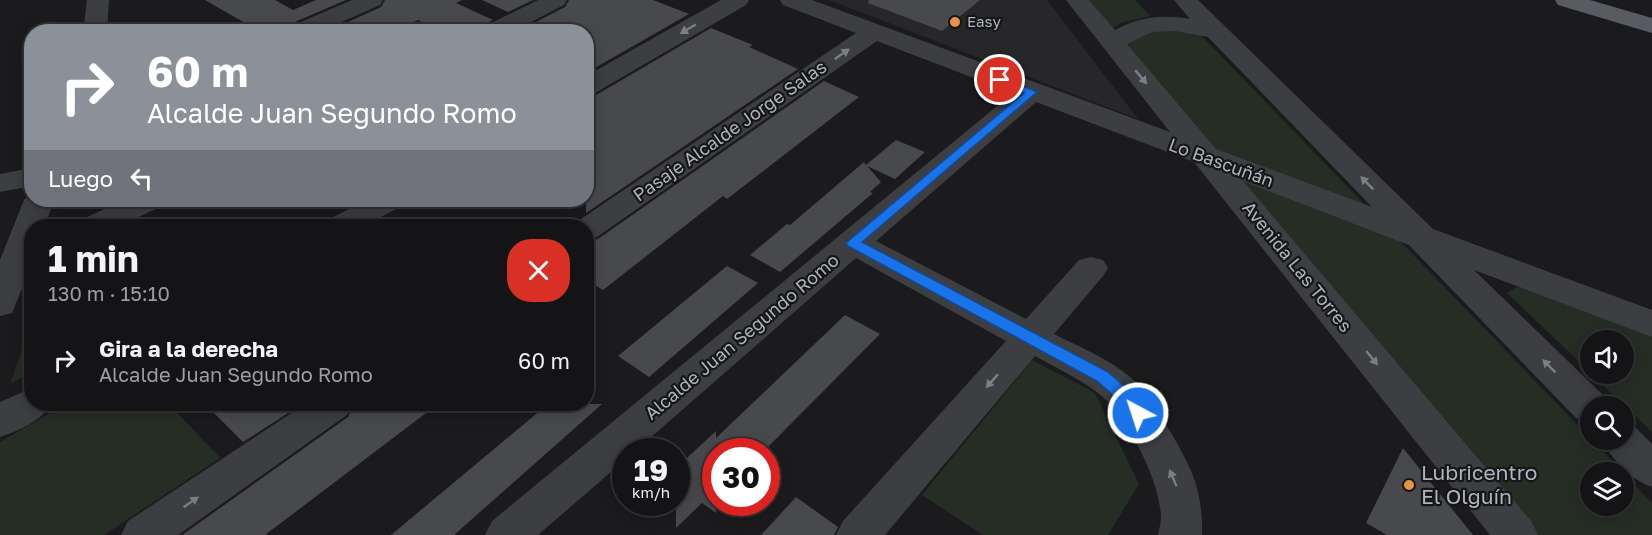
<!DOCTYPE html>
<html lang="es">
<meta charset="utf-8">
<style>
:root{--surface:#141416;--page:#212123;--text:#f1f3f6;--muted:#9d9ea1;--line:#333335}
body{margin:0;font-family:"Golos Text",sans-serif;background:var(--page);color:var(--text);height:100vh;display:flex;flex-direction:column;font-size:22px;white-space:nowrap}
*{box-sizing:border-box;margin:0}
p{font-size:20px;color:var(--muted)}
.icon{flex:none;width:33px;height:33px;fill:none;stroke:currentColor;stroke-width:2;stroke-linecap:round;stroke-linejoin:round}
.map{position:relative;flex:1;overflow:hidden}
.side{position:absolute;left:24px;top:219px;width:570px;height:192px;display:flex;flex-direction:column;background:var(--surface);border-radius:24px;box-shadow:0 3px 15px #0003,0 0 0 2px var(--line)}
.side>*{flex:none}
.guide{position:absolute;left:24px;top:24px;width:570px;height:183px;border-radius:24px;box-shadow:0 3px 15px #0003,0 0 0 2px var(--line);background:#8c9099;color:#fff;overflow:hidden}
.buttons{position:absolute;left:1580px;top:330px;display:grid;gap:12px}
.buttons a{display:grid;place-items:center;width:54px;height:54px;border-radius:50%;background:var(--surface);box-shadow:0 3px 15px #0003,0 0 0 2px var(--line);font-size:30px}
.speed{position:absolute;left:612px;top:438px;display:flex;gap:12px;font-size:30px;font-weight:700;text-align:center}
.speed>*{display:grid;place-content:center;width:78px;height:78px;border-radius:50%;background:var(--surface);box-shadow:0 3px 15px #0003,0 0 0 2px var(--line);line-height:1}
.speed small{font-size:15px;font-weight:400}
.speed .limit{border:9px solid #d22;background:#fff;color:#111}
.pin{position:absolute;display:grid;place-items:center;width:51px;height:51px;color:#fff;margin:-26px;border:3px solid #fff;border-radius:50%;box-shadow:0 2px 6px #0007}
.me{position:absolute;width:66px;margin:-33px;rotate:320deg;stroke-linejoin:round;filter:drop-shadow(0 0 4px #0008)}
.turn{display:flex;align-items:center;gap:21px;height:126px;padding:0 24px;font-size:27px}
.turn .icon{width:78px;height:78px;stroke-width:2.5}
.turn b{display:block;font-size:42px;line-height:51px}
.then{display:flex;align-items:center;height:57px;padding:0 24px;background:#0003;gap:12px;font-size:22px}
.round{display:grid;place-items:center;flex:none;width:63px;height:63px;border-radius:24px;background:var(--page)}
.summary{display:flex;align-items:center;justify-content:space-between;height:102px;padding:0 24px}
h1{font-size:36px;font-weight:700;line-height:45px}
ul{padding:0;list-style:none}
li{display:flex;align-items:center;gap:18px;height:78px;padding:0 24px}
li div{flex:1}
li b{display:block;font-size:22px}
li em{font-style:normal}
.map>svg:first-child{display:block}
.built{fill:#27272a}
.green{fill:#252d25}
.building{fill:#48494d}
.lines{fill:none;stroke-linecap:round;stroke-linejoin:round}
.minor{fill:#3c3e42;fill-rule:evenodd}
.major{fill:#585c61;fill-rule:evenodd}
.oneway{fill:#7b7f85}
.route{fill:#1a73e8;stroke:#114b97;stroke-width:1.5}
.poi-dot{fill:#e99146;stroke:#161618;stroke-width:2}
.labels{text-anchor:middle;stroke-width:4.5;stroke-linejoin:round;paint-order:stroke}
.far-poi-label{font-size:15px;fill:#aeb5bc;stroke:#161618;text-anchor:start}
.street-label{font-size:18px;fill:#aeb5bc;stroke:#161618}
.near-poi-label{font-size:21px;fill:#aeb5bc;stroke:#161618;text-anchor:start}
</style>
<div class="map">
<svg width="1652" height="535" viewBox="0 0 1652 535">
<rect width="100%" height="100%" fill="#1b1b1d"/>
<path class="built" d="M829,0H1047L1138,119Z"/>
<path class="green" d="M1089,0H1135L1150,16L1123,22L1113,28Z
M1143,28L1197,31L1623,472H1590V506H1623V473L1652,503V535H1538L1125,42Z
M1517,287L1532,289L1652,333V432L1591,374H1623V340H1590V372L1507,293Z
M31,324V372L10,384Z
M1032,360L1095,393L1139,484L1108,535H983L922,495Z
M66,404H169L220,458L104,535H0V442Z"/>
<path class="building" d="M205,0H275L293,10L316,0H346L288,25L284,32H242L252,27Z
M385,0H462L456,3L493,20L482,25L478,32H441L418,20L394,32H326L381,7Z
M482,0H533L508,12Z
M569,0H653L689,14L586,73V52L591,50L586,47V32H551L534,23L565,7Z
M869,0H980L942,31L868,3Z
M711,28L753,45L749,47L798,69L586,213V97L596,95Z
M824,81L859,97L727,199L723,196L603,290L586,280V242L598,239Z
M896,140L925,152L895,179L867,166L881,182L870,192L873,193L780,272L750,255L787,224L790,225L864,162L866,165Z
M727,266L758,283L649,377L618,356Z
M845,315L880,334L763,452H716V513L702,503L676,528V468L716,431V438Z
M205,404H302L243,442Z
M355,404H438L265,535H182L348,417Z
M548,404H602L454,535H391Z
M1403,448L1473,535H1387L1366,523Z
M796,497L838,527L834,535H761Z"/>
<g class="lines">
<path class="minor" d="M87,0H109L107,32H83Z
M352,0H383L380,5L319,32H286L289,27Z
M538,0H567L564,5L512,32H480L483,27Z
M721,0H749L746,5L595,93L586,95V76Z
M780,0H812L1170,132L1066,0H1089L1115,30C1138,17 1164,14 1190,19L1174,0H1198L1433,229L1652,310V337L1474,270L1604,396L1609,406H1590V422L1576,418L1409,245L1243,181L1531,521L1538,535H1490L1194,162L1036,102L876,241L1026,319L1079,260L1091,257L1103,260L1108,268L1103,276L1054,334C1079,347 1108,358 1130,377C1149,393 1188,457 1195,481C1200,499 1203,516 1202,535H1158C1159,529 1161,523 1161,517C1160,481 1129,421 1103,397C1083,380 1058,369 1035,356L885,535H836L843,521L1006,341L856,258L634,452H626V459L538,535H485L492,521L1013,93L877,41L597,237L586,240V226H572L575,223L856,33L783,5ZM1175,31L1208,37L1372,207L1216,149L1127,44L1152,32Z
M32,168V186L0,192V174Z
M32,192V200H54L45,226H32V264L12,313L0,316V260L24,200Z
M124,200H164L160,207L119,226H78L83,219Z
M366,200H404L400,207L364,226H326L330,219Z
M32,388V404H51C42,421 18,431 0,437V402Z
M305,404H353L347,415L178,535H121L128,521Z
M1623,424L1636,428L1652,444V487C1631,480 1612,460 1602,440H1623Z"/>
<path class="major" d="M1555,0H1590L1652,18V33L1558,5Z"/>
</g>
<defs><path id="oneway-solid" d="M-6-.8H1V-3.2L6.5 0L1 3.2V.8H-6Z" transform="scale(1.5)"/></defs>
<g class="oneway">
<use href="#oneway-solid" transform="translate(688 29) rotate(150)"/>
<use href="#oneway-solid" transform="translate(842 54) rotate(-35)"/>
<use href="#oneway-solid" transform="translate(1141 77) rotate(50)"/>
<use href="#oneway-solid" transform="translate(1367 183) rotate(-135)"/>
<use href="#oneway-solid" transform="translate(1372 358) rotate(51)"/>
<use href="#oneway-solid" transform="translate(1549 366) rotate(-135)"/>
<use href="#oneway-solid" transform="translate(992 381) rotate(131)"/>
<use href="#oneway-solid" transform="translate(1173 478) rotate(-113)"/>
<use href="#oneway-solid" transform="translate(191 502) rotate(-35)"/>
</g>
<path class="route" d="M1000,77L1037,92L862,242L1108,372L1133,394L1146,413L1144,417L1138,419L1133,417L1122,403L1097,381L848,246L846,243L1024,93L997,82L995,80Z"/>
<g class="poi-dot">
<circle cx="955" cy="22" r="6"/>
<circle cx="1409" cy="485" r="6"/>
</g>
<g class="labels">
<g class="far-poi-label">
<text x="967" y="27">Easy</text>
</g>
<g class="street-label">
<text transform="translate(730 131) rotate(-35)" y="6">Pasaje Alcalde Jorge Salas</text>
<text transform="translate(1221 163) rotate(20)" y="6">Lo Bascuñán</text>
<text transform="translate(1297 267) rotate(51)" y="6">Avenida Las Torres</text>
<text transform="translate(742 337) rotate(-40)" y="6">Alcalde Juan Segundo Romo</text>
</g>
<g class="near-poi-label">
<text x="1421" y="480">Lubricentro<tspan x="1421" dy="24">El Olguín</tspan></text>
</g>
</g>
</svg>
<div class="buttons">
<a><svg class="icon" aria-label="sound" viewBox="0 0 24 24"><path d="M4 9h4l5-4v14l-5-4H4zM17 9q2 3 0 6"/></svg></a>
<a><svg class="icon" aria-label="search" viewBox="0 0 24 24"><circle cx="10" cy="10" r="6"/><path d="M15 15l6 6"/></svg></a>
<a><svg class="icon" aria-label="layers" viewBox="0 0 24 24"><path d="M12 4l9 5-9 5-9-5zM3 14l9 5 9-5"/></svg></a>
</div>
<div class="speed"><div>19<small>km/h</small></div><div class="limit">30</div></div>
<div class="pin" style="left:1000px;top:80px;background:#d93025"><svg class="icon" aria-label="arrive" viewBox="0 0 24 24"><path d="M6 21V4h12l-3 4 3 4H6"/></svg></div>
<svg class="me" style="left:1138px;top:413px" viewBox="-20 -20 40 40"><circle r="17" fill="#1a73e8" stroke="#fff" stroke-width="3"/><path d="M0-11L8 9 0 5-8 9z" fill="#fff"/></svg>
<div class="guide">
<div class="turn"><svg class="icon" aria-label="right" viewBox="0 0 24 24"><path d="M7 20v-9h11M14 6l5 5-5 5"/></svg><div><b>60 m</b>Alcalde Juan Segundo Romo</div></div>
<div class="then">Luego<svg class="icon" aria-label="left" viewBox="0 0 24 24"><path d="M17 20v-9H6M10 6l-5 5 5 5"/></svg></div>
</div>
<section class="side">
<div class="summary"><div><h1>1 min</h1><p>130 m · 15:10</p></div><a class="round" style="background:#d93025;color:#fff"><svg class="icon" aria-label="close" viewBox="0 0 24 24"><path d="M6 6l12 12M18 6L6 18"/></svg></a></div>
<ul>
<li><svg class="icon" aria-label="right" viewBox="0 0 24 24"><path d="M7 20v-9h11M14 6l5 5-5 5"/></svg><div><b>Gira a la derecha</b><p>Alcalde Juan Segundo Romo</p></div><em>60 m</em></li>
</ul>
</section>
</div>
